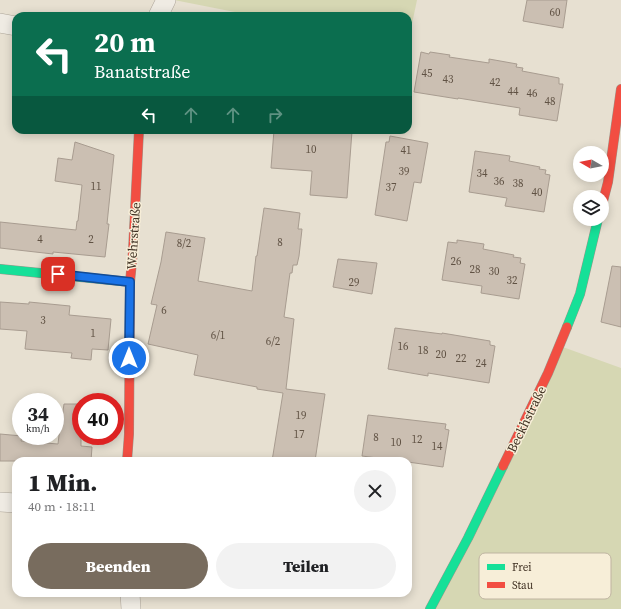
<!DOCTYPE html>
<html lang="de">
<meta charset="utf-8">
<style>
:root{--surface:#fff;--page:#f2f2f2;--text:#202124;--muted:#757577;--accent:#786c5e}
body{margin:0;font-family:"Source Serif 4",serif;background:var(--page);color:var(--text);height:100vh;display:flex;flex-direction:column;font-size:15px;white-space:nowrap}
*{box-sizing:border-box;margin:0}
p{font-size:13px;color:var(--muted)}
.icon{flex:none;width:22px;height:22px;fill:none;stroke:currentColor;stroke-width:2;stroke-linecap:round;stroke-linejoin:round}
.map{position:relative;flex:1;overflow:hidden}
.sheet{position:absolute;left:12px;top:457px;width:400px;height:140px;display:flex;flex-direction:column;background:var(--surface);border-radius:12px;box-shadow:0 2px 10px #0003}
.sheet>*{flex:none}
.top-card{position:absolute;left:12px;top:12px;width:400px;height:122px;border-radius:12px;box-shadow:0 2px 10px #0003;background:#0b6e4f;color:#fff;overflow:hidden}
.needle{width:26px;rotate:279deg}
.fabs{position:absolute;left:573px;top:146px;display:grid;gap:8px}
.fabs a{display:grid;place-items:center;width:36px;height:36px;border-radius:50%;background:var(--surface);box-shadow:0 2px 10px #0003;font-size:20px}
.speed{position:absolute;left:12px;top:393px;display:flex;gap:8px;font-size:20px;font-weight:700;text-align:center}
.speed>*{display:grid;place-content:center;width:52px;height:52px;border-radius:50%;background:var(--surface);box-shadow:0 2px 10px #0003;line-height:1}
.speed small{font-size:10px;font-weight:400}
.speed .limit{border:6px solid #d22;background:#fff;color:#111}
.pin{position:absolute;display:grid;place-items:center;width:34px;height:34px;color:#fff;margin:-17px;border-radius:8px;box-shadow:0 2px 6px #0006}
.me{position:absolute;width:44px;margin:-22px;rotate:0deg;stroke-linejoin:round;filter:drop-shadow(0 0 3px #0008)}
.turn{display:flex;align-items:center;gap:14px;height:84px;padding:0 16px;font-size:18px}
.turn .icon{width:52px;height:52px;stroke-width:2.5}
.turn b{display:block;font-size:28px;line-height:34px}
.lanes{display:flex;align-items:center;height:38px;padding:0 16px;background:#0003;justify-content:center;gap:20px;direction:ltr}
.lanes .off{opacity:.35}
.round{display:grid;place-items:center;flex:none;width:42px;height:42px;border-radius:21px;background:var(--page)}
.headline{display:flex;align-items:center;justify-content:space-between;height:68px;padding:0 16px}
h1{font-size:24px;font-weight:800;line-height:30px}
.primary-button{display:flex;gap:8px;margin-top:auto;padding:8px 16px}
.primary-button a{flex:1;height:46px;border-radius:24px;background:var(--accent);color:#fff;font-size:16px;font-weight:800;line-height:46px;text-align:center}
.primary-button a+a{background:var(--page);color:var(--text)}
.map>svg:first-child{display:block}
.green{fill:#d6d7b3}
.building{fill:#cbbfb2;stroke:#a89c90}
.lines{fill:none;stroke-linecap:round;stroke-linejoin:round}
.street-casing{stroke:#ada599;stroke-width:20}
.fast-casing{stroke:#9c958a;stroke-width:10}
.jam-casing{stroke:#9c958a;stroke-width:10}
.street{stroke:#efebe3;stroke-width:19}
.fast{stroke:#16e098;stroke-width:9}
.jam{stroke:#f24e42;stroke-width:9}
.route-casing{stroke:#114b97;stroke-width:10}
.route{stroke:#1a73e8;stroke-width:7}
.labels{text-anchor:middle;stroke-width:3;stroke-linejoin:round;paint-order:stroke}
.number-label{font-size:11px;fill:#605244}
.street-label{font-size:13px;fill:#3d2e20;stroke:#f7eed8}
.key{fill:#f7eed8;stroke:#bfb4a1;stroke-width:1}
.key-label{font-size:11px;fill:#3d2e20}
</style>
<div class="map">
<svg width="621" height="609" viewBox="0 0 621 609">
<rect width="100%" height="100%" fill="#e7e0d1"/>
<path class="green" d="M174,0H417L408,43V16H255Z
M560,346L621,368V609H429Z"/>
<path class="building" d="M527,0H567L563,28L523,21Z
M421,52L429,54L430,52L450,55L449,57L489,63V59L517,64L516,67L523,68L522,71L559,78V84H563L557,121L519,115L520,108L458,98V99L414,92Z
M274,130H340L352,131L347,198L310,195L312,171L271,168Z
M390,136L428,143L421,183L414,182L407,221L375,215L386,142H389Z
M75,142L114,155L107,224H109L105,257L53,252V254L0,248V222L76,230L77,221H78L82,185L55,181L58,158L72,160Z
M475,151L510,156L509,161L540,167L539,169L546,170L545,174L550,175L544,212L505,206L507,198L469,192Z
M264,208L300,213L298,229H302L299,256L297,265H293L292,273H290L284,317L294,319L286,389L325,394L315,461H272L283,393L257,389V387L194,375L198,355L148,344L157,305L151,304L161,262L166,232L205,238L198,281L252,291L256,256H257Z
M457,240L484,244L483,249L514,255L513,257L521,258L520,263L525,264L519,299L481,293L482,286L442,280L448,242L457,243Z
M338,259L377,263L372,294L333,287Z
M612,266L621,267V327L601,322Z
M0,302L29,304V302L70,306L69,315L111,319L108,350L92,349L91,360L71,358L72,353L25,349L27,331L0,329Z
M395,328L442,334V333L490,341V345L495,346L489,383L428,373V376L388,369Z
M64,404H81V446L92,447L91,461H0V434L22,436L21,441L58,444L61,418H62Z
M368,415L446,424L445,429L449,430L443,467L408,462V461H400L362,456Z"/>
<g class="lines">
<g class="street-casing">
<path id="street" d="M158,16L166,0
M0,23L16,26
M0,502L16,503
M130,593L131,609"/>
</g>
<g class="fast-casing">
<path id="fast" d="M0,269L130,282
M567,327L580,294L598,219
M430,609L468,538L503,466"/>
</g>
<g class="jam-casing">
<path id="jam" d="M602,205L608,182L621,89
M127,461L129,434L130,282L133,251L139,130
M503,466L548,373L567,327"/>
</g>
<use href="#street" class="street"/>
<use href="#fast" class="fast"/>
<use href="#jam" class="jam"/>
</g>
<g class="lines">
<g class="route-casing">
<path id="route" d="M58,274L130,282L129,358"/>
</g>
<use href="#route" class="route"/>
</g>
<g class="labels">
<g class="number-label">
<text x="555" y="16">60</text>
<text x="427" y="77">45</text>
<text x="448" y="83">43</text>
<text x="495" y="86">42</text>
<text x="513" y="95">44</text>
<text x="532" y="97">46</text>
<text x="550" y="105">48</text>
<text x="311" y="153">10</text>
<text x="406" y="154">41</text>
<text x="404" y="175">39</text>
<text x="482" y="177">34</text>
<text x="499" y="185">36</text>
<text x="518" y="187">38</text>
<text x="96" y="190">11</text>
<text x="391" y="191">37</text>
<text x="537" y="196">40</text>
<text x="40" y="243">4</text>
<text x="91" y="243">2</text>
<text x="280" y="246">8</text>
<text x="184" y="247">8/2</text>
<text x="456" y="265">26</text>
<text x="475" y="273">28</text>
<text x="494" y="275">30</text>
<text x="512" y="284">32</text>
<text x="354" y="286">29</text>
<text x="164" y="314">6</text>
<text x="43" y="324">3</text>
<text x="93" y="337">1</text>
<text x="218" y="339">6/1</text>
<text x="273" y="345">6/2</text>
<text x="403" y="350">16</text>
<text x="423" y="354">18</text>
<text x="441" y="358">20</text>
<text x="461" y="362">22</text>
<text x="481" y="367">24</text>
<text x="301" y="419">19</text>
<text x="299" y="438">17</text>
<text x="376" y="441">8</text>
<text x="417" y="443">12</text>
<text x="396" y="446">10</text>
<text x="437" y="450">14</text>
</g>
<g class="street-label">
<text transform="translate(133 236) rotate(-86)" y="5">Wehrstraße</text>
<text transform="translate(526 419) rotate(-64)" y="5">Beckhstraße</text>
</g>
</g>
<rect x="479" y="553" width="132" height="46" rx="6" class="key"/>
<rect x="487" y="564" width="18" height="6" fill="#16e098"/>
<rect x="487" y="582" width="18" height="6" fill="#f24e42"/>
<g class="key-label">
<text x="512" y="571">Frei</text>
<text x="512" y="589">Stau</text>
</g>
</svg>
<div class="fabs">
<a><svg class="needle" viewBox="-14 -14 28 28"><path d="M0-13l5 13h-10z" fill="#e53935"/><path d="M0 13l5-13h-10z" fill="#757577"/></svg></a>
<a><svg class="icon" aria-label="layers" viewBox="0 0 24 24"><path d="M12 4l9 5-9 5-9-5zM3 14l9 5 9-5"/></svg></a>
</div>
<div class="speed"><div>34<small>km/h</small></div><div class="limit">40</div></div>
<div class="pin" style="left:58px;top:274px;background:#d93025"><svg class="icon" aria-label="arrive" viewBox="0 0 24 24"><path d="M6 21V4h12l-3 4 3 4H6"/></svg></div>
<svg class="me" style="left:129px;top:358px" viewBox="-20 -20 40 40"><circle r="17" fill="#1a73e8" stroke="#fff" stroke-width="3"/><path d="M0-11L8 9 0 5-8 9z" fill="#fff"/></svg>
<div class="top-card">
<div class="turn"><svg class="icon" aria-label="left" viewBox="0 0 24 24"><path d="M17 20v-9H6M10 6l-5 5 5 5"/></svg><div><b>20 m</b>Banatstraße</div></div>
<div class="lanes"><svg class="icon" aria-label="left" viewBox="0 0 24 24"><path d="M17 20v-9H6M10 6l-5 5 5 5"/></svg><svg class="icon off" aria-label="ahead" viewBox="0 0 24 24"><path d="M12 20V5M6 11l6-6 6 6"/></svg><svg class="icon off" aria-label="ahead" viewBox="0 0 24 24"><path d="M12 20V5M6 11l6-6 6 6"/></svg><svg class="icon off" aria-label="right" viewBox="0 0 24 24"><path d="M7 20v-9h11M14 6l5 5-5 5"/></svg></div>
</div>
<section class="sheet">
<div class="headline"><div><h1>1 Min.</h1><p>40 m · 18:11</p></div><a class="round"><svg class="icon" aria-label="close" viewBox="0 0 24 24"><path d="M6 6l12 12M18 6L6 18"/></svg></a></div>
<div class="primary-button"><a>Beenden</a><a>Teilen</a></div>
</section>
</div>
